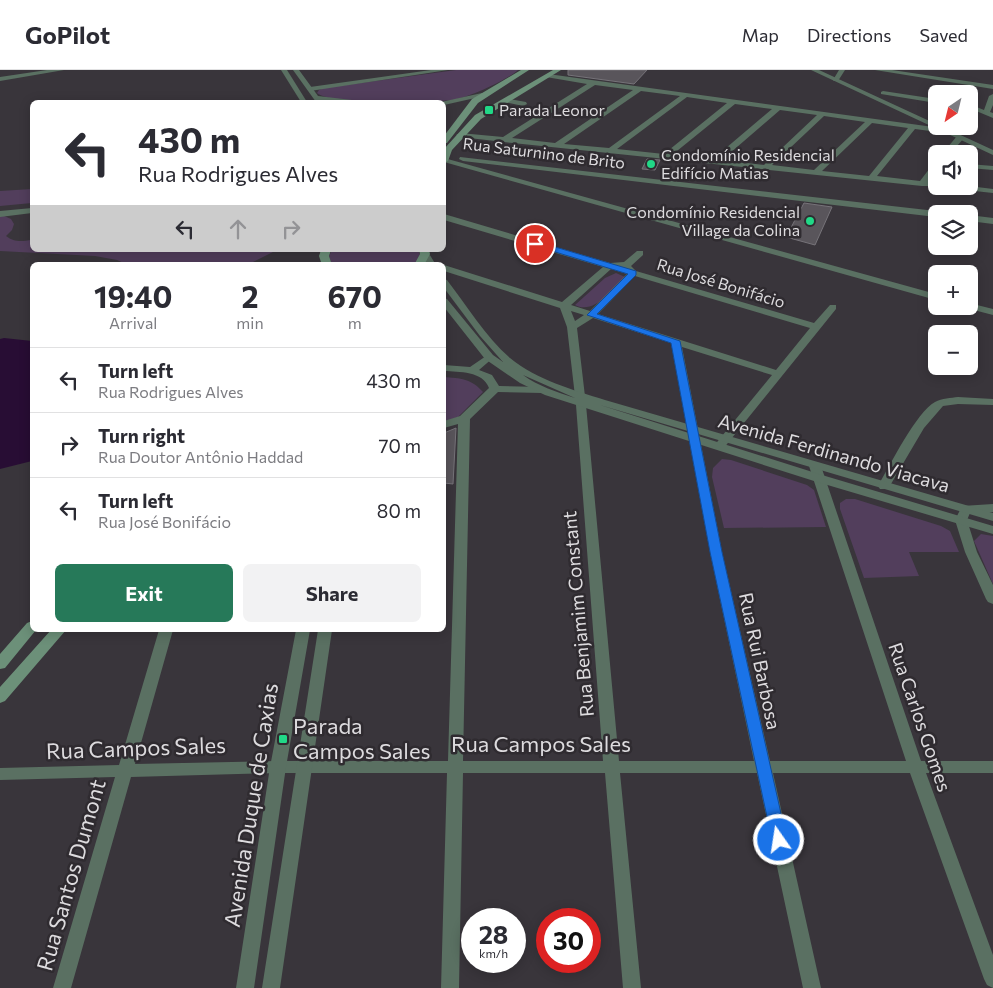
<!DOCTYPE html>
<meta charset="utf-8">
<style>
:root{--surface:#fff;--page:#f2f2f3;--text:#2b2b33;--muted:#7c7c81;--line:#e1e1e2;--accent:#267959}
body{margin:0;font-family:Commissioner,sans-serif;background:var(--page);color:var(--text);height:100vh;display:flex;flex-direction:column;font-size:19px;white-space:nowrap}
*{box-sizing:border-box;margin:0}
p{font-size:16px;color:var(--muted)}
.icon{flex:none;width:28px;height:28px;fill:none;stroke:currentColor;stroke-width:2;stroke-linecap:round;stroke-linejoin:round}
.map{position:relative;flex:1;overflow:hidden}
.sheet{position:absolute;left:30px;top:192px;width:416px;height:370px;display:flex;flex-direction:column;background:var(--surface);border-radius:8px;box-shadow:0 2px 12px #0003}
.sheet>*{flex:none}
.top-card{position:absolute;left:30px;top:30px;width:416px;height:152px;border-radius:8px;box-shadow:0 2px 12px #0003;background:#fff;color:var(--text);overflow:hidden}
.needle{width:32px;rotate:215deg}
.controls{position:absolute;left:928px;top:15px;display:grid;gap:10px}
.controls a{display:grid;place-items:center;width:50px;height:50px;border-radius:8px;background:var(--surface);box-shadow:0 2px 12px #0003;font-size:25px}
.speed{position:absolute;left:461px;top:838px;display:flex;gap:10px;font-size:25px;font-weight:700;text-align:center}
.speed>*{display:grid;place-content:center;width:65px;height:65px;border-radius:50%;background:var(--surface);box-shadow:0 2px 12px #0003;line-height:1}
.speed small{font-size:12px;font-weight:400}
.speed .limit{border:8px solid #d22;background:#fff;color:#111}
.pin{position:absolute;display:grid;place-items:center;width:42px;height:42px;color:#fff;margin:-21px;border:2px solid #fff;border-radius:50%;box-shadow:0 1px 5px #0007}
.me{position:absolute;width:55px;margin:-28px;rotate:347deg;stroke-linejoin:round;filter:drop-shadow(0 0 4px #0008)}
.turn{display:flex;align-items:center;gap:18px;height:105px;padding:0 25px;font-size:22px}
.turn .icon{width:65px;height:65px;stroke-width:2.5}
.turn b{display:block;font-size:35px;line-height:42px}
.lanes{display:flex;align-items:center;height:48px;padding:0 25px;background:#0003;justify-content:center;gap:25px;direction:ltr}
.lanes .off{opacity:.35}
.eta{display:flex;justify-content:space-evenly;align-items:center;height:85px;text-align:center}
.eta b{font-size:30px;font-weight:700;line-height:35px}
.button{display:flex;gap:10px;margin-top:auto;padding:10px 25px}
.button a{flex:1;height:58px;border-radius:8px;background:var(--accent);color:#fff;font-size:20px;font-weight:700;line-height:58px;text-align:center}
.button a+a{background:var(--page);color:var(--text)}
ul{padding:0;list-style:none}
li{display:flex;align-items:center;gap:15px;height:65px;padding:0 25px;border-top:1px solid var(--line)}
li div{flex:1}
li b{display:block;font-size:19px}
li em{font-style:normal}
header{display:flex;align-items:center;gap:30px;box-sizing:border-box;height:70px;padding:0 25px;background:var(--surface);border-bottom:1px solid var(--line)}
header strong{font-size:24px}
nav{display:flex;gap:28px;margin-inline-start:auto;font-size:18px}
.map>svg:first-child{display:block}
.green{fill:#523e5c}
.water{fill:#280d34}
.building{fill:#59555b;stroke:#767379}
.lines{fill:none;stroke-linecap:round;stroke-linejoin:round}
.minor{fill:#5a7062;fill-rule:evenodd}
.tertiary{fill:#5a7062;fill-rule:evenodd}
.secondary{fill:#6c9079;fill-rule:evenodd}
.route{fill:#1a73e8;stroke:#114b97}
.poi-dot{fill:#21d887;stroke:#2f2b30;stroke-width:2}
.labels{text-anchor:middle;stroke-width:5;stroke-linejoin:round;paint-order:stroke}
.far-poi-label{font-size:16px;fill:#dddbde;stroke:#2f2b30;text-anchor:start}
.far-street-label{font-size:16px;fill:#dddbde;stroke:#2f2b30}
.street-label{font-size:19px;fill:#dddbde;stroke:#2f2b30}
.near-poi-label{font-size:22px;fill:#dddbde;stroke:#2f2b30;text-anchor:start}
.near-street-label{font-size:22px;fill:#dddbde;stroke:#2f2b30}
</style>
<header>
<strong>GoPilot</strong>
<nav><a>Map</a><a>Directions</a><a>Saved</a></nav>
</header>
<div class="map">
<svg width="993" height="918" viewBox="0 0 993 918">
<rect width="100%" height="100%" fill="#39353b"/>
<path class="green" d="M456,0H518C507,10 472,26 457,29C435,34 332,36 317,23L319,20L324,18Z
M32,119V133L0,136V121Z
M2,145L11,149L14,154L12,160L6,166C15,173 22,171 32,170V180H277L247,195H128L117,190L95,186L0,181V146Z
M332,180H418L420,184L417,192L413,195H332L329,186Z
M616,203L625,207C614,220 593,245 575,235L605,208Z
M444,307C460,308 472,309 483,322L458,347L444,352Z
M722,389L731,390L807,415L814,420L826,457L724,458L712,407L713,398Z
M846,429H855L941,456L950,461L959,482H909L919,506L864,508L840,439V433Z
M981,464L993,466V514L974,471Z"/>
<path class="water" d="M4,268L32,271V391L0,399V269Z"/>
<path class="building" d="M568,0H647L634,14L568,5Z
M647,89L660,90L655,100L642,99Z
M804,133L832,137L815,175L786,167Z
M456,358L453,414L444,413V363Z"/>
<g class="lines">
<path class="minor" d="M431,0H448L310,21L307,19L310,17Z
M839,0H845L838,11H834L833,10Z
M875,0H892L993,15V19Z
M548,4L948,59L949,61L945,63L915,59L877,106L920,111L933,94H936V101L928,112L936,113V116H939H922L504,72L460,67L456,65L460,63L503,67L587,14L546,7V5ZM595,15L633,20L555,73L512,68ZM641,21L680,26L609,78L564,74ZM687,27L727,33L664,84L617,79ZM735,34L772,39L713,89L672,85ZM780,40L817,45L764,95L722,90ZM824,46L865,52L814,100L772,95ZM872,53L908,58L869,106L822,101Z
M883,21L936,29V33L881,24V22Z
M993,24V35L990,42L993,43V48L969,38V34L984,40L989,26Z
M504,28L526,32L527,34L523,36L504,32Z
M957,66L964,68L950,84H942Z
M460,87L936,141L940,144H936V147L463,91L459,89Z
M444,88L936,224V230L444,92Z
M969,94L993,96V100L969,98Z
M943,116H969L993,119V123L947,118Z
M444,144L610,193L624,192L637,181H643V185L631,196L636,201L814,253L830,235H836V239L723,379L719,380L713,377L772,305L682,277L722,482L770,691H906L809,396L815,392L821,396L921,691H993V703H926L993,885V918L987,915L984,909L910,703H773L821,918H803L757,703H620L641,918H623L605,703H463L459,918H441L447,703H278L131,707L71,918H53L115,707L0,710V698L119,695L159,560H173L135,694L278,691H448L458,354L444,358V351L460,346L489,318C483,301 459,302 444,301V295L470,297L489,284L494,287L479,300L492,305L499,316L542,317L547,320L542,323L498,322L470,349L463,691H603L576,335L567,257L560,238L444,201V195L562,232L603,197L444,150ZM611,199L627,204L590,241L571,235ZM635,206L810,258L776,300L598,244ZM571,241L584,245L575,251ZM593,248L671,273L710,482L754,691H619L586,335L577,258Z
M969,145L993,148V154L969,151Z
M969,233L993,239V245L966,238L964,236H969Z
M958,327L993,329V335L958,334L943,336L924,358L888,419H880L878,416C889,397 917,341 935,332C942,328 951,328 958,327Z
M993,434V442L970,443L967,450L977,482L993,515V534L988,532L986,529L965,482L955,450L962,436Z"/>
<path class="tertiary" d="M47,0H64L0,11V7Z
M281,0H287L307,32H301Z
M293,0H299L318,26L352,30L356,32L322,31V32H316Z
M811,0H819L936,54V56H941L993,80V85Z
M482,23L486,25L484,26L444,35V32H441Z
M32,138V143L0,147V141Z
M425,181L428,182L436,195H426L420,184Z
M444,209L447,210C467,236 485,266 510,288C537,310 573,320 605,330L993,443V451L600,335L822,405L993,456V464L814,411L545,325L520,313L485,289L444,237V228L447,229L493,285L503,292L480,266L444,218ZM523,305L575,328C557,322 538,316 523,305Z
M296,560H310L286,697L254,918H236L270,697Z
M318,560H332L280,918H262Z"/>
<path class="secondary" d="M521,0H529L478,33L447,73H444V66L472,29Z
M553,0H561L481,49L452,80L448,91L444,93V79L475,45Z
M321,180H331L329,186L332,195H322L319,186Z
M419,180H429L430,184L424,195H414L420,184Z
M32,551V560H36L5,598L0,599V584L27,553Z
M51,560H66L5,631L0,633V617Z"/>
</g>
<path class="route" d="M535,171L636,201V205L597,244L680,271L722,482L787,770L785,775L779,777L774,775L772,770L710,482L671,273L587,245L628,204L532,175L531,174Z"/>
<g class="poi-dot">
<rect x="484" y="35" width="10" height="10" rx="2.5"/>
<circle cx="651" cy="94" r="5"/>
<circle cx="810" cy="151" r="5"/>
<rect x="278" y="664" width="10" height="10" rx="2.5"/>
</g>
<g class="labels">
<g class="far-poi-label">
<text x="499" y="46">Parada Leonor</text>
<text x="661" y="91">Condomínio Residencial<tspan x="661" dy="18">Edifício Matias</tspan></text>
<text x="800" y="148" text-anchor="end">Condomínio Residencial<tspan x="800" dy="18">Village da Colina</tspan></text>
</g>
<g class="far-street-label">
<text transform="translate(544 83) rotate(7)" y="6">Rua Saturnino de Brito</text>
<text transform="translate(721 213) rotate(17)" y="6">Rua José Bonifácio</text>
</g>
<g class="street-label">
<text transform="translate(834 383) rotate(16)" y="7">Avenida Ferdinando Viacava</text>
<text transform="translate(578 544) rotate(-95)" y="7">Rua Benjamim Constant</text>
<text transform="translate(760 591) rotate(78)" y="7">Rua Rui Barbosa</text>
<text transform="translate(920 647) rotate(71)" y="7">Rua Carlos Gomes</text>
</g>
<g class="near-poi-label">
<text x="293" y="664">Parada<tspan x="293" dy="25">Campos Sales</tspan></text>
</g>
<g class="near-street-label">
<text x="541" y="682">Rua Campos Sales</text>
<text transform="translate(136 678) rotate(-2)" y="8">Rua Campos Sales</text>
<text transform="translate(251 735) rotate(-81)" y="8">Avenida Duque de Caxias</text>
<text transform="translate(71 805) rotate(-74)" y="8">Rua Santos Dumont</text>
</g>
</g>
</svg>
<div class="controls">
<a><svg class="needle" viewBox="-14 -14 28 28"><path d="M0-13l5 13h-10z" fill="#e53935"/><path d="M0 13l5-13h-10z" fill="#7c7c81"/></svg></a>
<a><svg class="icon" aria-label="sound" viewBox="0 0 24 24"><path d="M4 9h4l5-4v14l-5-4H4zM17 9q2 3 0 6"/></svg></a>
<a><svg class="icon" aria-label="layers" viewBox="0 0 24 24"><path d="M12 4l9 5-9 5-9-5zM3 14l9 5 9-5"/></svg></a>
<a>+</a>
<a>−</a>
</div>
<div class="speed"><div>28<small>km/h</small></div><div class="limit">30</div></div>
<div class="pin" style="left:535px;top:174px;background:#d93025"><svg class="icon" aria-label="arrive" viewBox="0 0 24 24"><path d="M6 21V4h12l-3 4 3 4H6"/></svg></div>
<svg class="me" style="left:779px;top:770px" viewBox="-20 -20 40 40"><circle r="17" fill="#1a73e8" stroke="#fff" stroke-width="3"/><path d="M0-11L8 9 0 5-8 9z" fill="#fff"/></svg>
<div class="top-card">
<div class="turn"><svg class="icon" aria-label="left" viewBox="0 0 24 24"><path d="M17 20v-9H6M10 6l-5 5 5 5"/></svg><div><b>430 m</b>Rua Rodrigues Alves</div></div>
<div class="lanes"><svg class="icon" aria-label="left" viewBox="0 0 24 24"><path d="M17 20v-9H6M10 6l-5 5 5 5"/></svg><svg class="icon off" aria-label="ahead" viewBox="0 0 24 24"><path d="M12 20V5M6 11l6-6 6 6"/></svg><svg class="icon off" aria-label="right" viewBox="0 0 24 24"><path d="M7 20v-9h11M14 6l5 5-5 5"/></svg></div>
</div>
<section class="sheet">
<div class="eta">
<div><b>19:40</b><p>Arrival</p></div>
<div><b>2</b><p>min</p></div>
<div><b>670</b><p>m</p></div>
</div>
<ul>
<li><svg class="icon" aria-label="left" viewBox="0 0 24 24"><path d="M17 20v-9H6M10 6l-5 5 5 5"/></svg><div><b>Turn left</b><p>Rua Rodrigues Alves</p></div><em>430 m</em></li>
<li><svg class="icon" aria-label="right" viewBox="0 0 24 24"><path d="M7 20v-9h11M14 6l5 5-5 5"/></svg><div><b>Turn right</b><p>Rua Doutor Antônio Haddad</p></div><em>70 m</em></li>
<li><svg class="icon" aria-label="left" viewBox="0 0 24 24"><path d="M17 20v-9H6M10 6l-5 5 5 5"/></svg><div><b>Turn left</b><p>Rua José Bonifácio</p></div><em>80 m</em></li>
</ul>
<div class="button"><a>Exit</a><a>Share</a></div>
</section>
</div>
